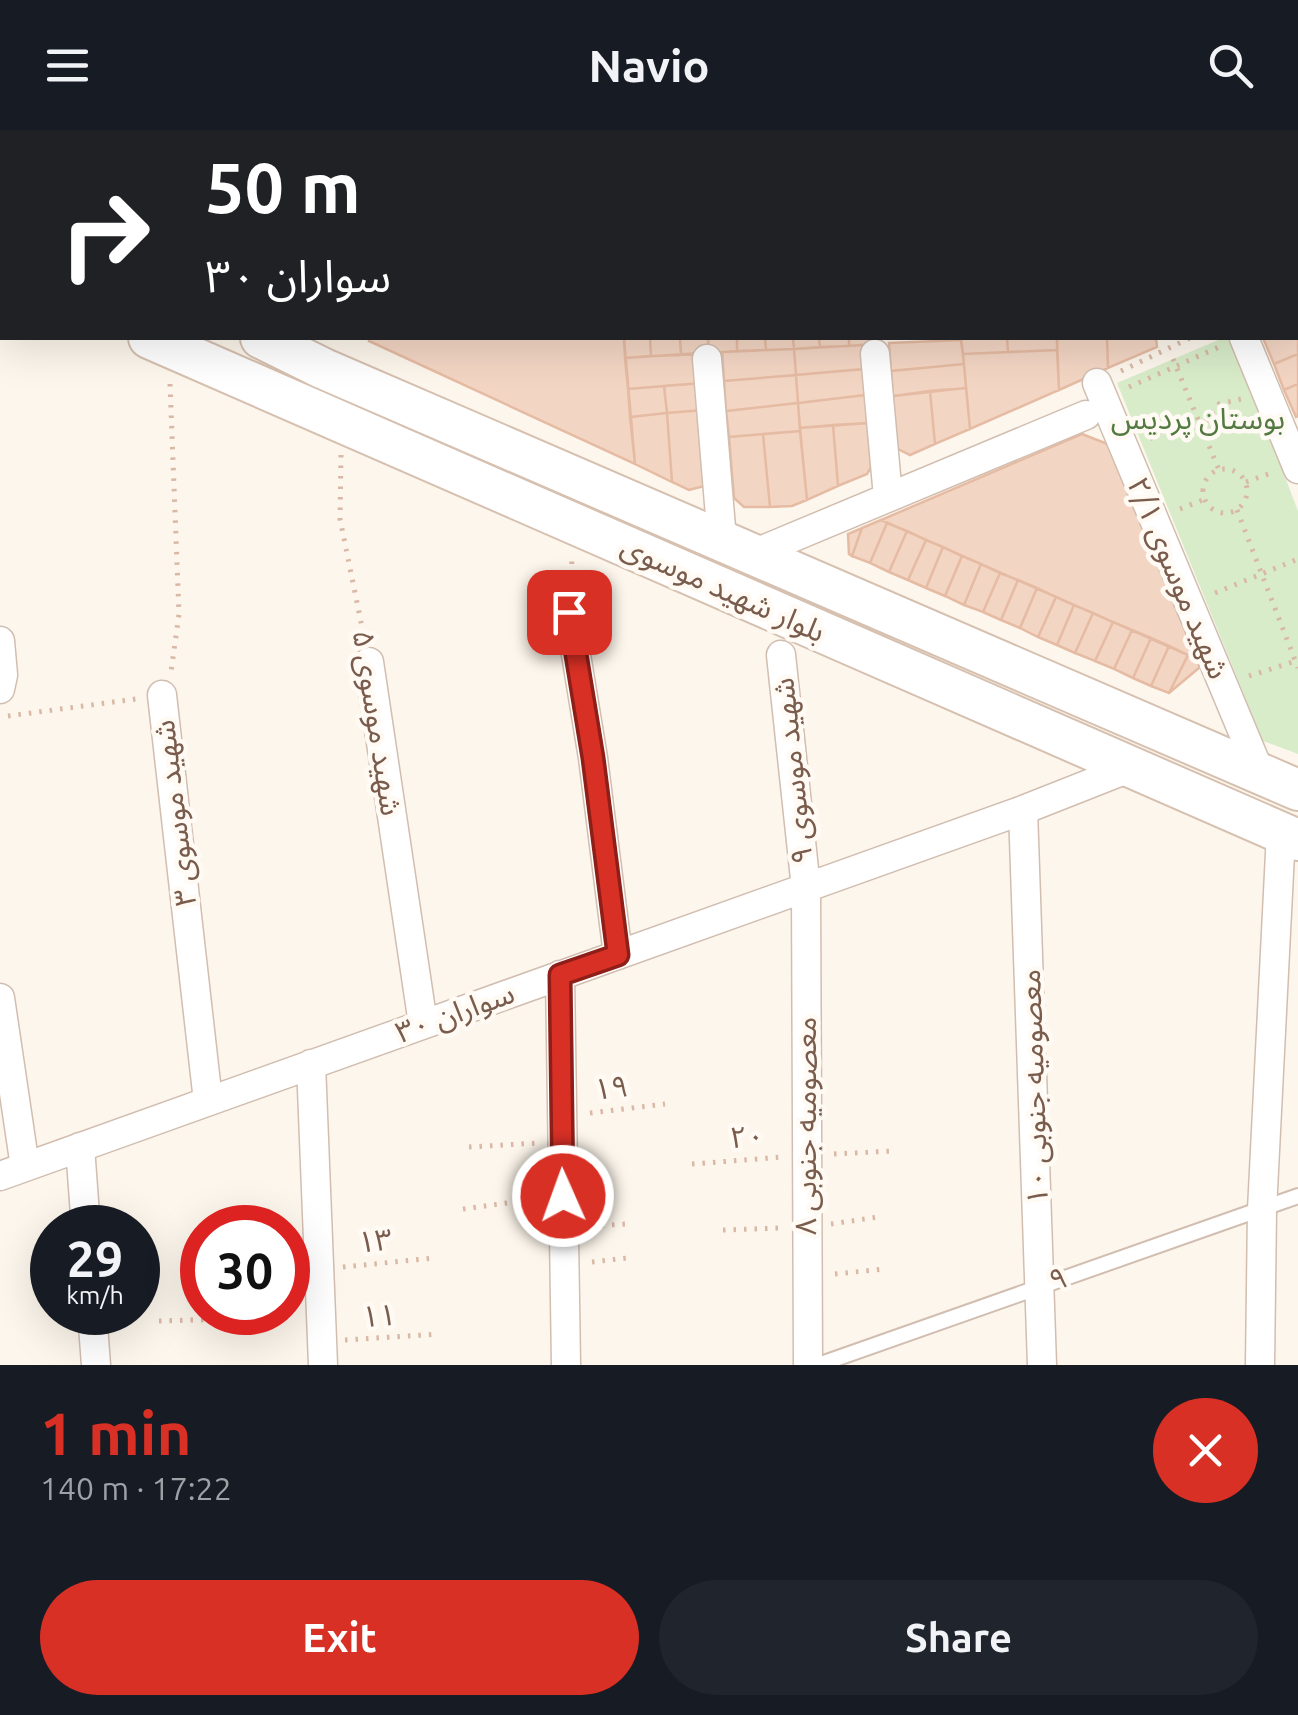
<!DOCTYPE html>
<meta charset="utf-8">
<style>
:root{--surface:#171b24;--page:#20242c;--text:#f1f3f6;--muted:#9ea1a6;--accent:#d93025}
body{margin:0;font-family:Ubuntu,"Noto Sans Arabic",sans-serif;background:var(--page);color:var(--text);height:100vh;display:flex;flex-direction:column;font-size:38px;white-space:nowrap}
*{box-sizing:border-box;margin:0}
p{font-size:32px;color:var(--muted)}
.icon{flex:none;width:55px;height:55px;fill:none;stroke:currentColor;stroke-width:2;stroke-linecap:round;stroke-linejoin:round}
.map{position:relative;height:1235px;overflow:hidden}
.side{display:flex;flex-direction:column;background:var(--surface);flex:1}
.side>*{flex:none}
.guide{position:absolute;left:0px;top:0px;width:1300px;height:210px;box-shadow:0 10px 40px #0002;background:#202124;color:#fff;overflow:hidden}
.speed{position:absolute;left:30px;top:1075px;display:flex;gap:20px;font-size:50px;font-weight:700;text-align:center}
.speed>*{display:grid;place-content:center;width:130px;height:130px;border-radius:50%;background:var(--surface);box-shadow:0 10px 40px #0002;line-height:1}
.speed small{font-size:25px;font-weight:400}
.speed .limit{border:15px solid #d22;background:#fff;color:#111}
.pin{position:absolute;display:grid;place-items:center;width:85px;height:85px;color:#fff;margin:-42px;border-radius:20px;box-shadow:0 5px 15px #0006}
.me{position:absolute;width:110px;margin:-55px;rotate:358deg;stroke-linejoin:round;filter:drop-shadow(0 0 8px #0008)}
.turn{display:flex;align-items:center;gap:35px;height:210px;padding:0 40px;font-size:45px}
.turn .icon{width:130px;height:130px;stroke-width:2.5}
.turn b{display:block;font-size:70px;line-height:85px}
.round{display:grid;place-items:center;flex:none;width:105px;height:105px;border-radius:52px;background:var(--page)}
.head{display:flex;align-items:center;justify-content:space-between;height:170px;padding:0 40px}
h1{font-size:60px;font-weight:700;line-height:75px;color:var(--accent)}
.primary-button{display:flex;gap:20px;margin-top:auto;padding:20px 40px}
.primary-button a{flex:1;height:115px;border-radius:60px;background:var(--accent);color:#fff;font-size:40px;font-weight:700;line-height:115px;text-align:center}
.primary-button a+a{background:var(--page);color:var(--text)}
header{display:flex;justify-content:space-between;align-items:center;height:130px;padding:0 40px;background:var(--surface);font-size:45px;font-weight:700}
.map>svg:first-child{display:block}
.green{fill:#d8ecc9}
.building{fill:#f3d5c3;stroke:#e6bba3;stroke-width:2.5}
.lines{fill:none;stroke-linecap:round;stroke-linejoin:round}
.service-casing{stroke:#d1beb0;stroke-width:18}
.minor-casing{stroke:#d1beb0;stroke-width:31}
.secondary-casing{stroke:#d6c0b0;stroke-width:44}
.primary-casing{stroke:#dad1cd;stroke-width:49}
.path{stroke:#d9b8a5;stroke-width:5;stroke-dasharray:2.5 8;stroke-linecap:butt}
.service{stroke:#fff;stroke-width:14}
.minor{stroke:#fff;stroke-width:28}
.secondary{stroke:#fff;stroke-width:40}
.primary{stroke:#fbd9a5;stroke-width:45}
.route-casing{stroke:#8d1f18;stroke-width:25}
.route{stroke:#d93025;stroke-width:18}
.labels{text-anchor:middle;stroke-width:9;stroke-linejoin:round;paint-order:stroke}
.park-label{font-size:30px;fill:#537a41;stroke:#fffaf3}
.street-label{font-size:30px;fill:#7a5c4d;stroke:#fffaf3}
</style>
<header><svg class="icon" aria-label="menu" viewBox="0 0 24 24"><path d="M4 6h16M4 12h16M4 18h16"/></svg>Navio<svg class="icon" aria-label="search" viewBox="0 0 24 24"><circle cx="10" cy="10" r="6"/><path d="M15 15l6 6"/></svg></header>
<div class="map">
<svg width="1298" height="1235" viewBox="0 0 1298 1235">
<rect width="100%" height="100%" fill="#fdf6ec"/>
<path class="green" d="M1223,208H1232L1298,381V624L1263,611L1117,253Z"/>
<path class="building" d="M1298,194V224L1274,234L1263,208H1298Z
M370,208H624L635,334L369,211Z
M624,208H650L651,226L625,228Z
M650,208H680L681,225L651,226Z
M680,208H708L709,223L681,225Z
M708,208H737V221L709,223Z
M737,208H765L766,220L737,221Z
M765,208H793L794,219L766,220Z
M793,208H819L820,217L794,219Z
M819,208H849V216L820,217Z
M849,208H878V214L849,216Z
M961,208H1007L1008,222L963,224Z
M1007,208H1057V220L1008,222Z
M1057,208H1107L1108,238L1059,260Z
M1107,208H1156L1157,217L1108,238Z
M961,210L964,234L891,241L889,213Z
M862,215L864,239L796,245L794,219Z
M794,219L796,245L724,251L722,222Z
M1057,220L1059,260L970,299L963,224Z
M699,223L701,253L628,259L625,228Z
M1298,224V254L1284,260L1274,234Z
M964,234L966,258L893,266L891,241Z
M864,239L866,265L798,273L796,245Z
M796,245L798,273L726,281L724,251Z
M701,253L703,280L667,283L664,256Z
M1298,254V286L1296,287L1284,260Z
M664,256L667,283L630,287L628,259Z
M966,258L970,299L935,314L930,261Z
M930,261L935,314L910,325L896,318L893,266Z
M866,265L868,293L800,298L798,273Z
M798,273L800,301L729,307L726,281Z
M703,280L708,355L689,360L672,352L667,283Z
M667,283L672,352L635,334L630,287Z
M868,293L871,337L867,344L838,356L833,295Z
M833,295L838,356L807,370L800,298Z
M800,301L807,370L792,376L770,377L763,304Z
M763,304L770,377H744L734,368L729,307Z
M1082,304L1110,315L1197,529L881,390Z
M881,390L887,393L870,433L852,426L862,398Z
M887,393L907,401L889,442L870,433Z
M862,398L852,426L849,424L848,404Z
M907,401L926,410L908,450L889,442Z
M926,410L943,417L926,458L908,450Z
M943,417L962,426L945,466L926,458Z
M962,426L981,434L964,475L945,466Z
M981,434L1000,443L983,482L964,475Z
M1000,443L1018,450L1001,490L983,482Z
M1018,450L1037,458L1020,498L1001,490Z
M1037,458L1056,467L1038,507L1020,498Z
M1056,467L1074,475L1057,515L1038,507Z
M1074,475L1093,483L1075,523L1057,515Z
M1093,483L1113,492L1095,531L1075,523Z
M1113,492L1132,500L1114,539L1095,531Z
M1132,500L1151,508L1133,548L1114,539Z
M1151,508L1169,516L1151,556L1133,548Z
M1169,516L1188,525L1169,563L1151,556Z
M1188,525L1197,529L1200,537L1169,563Z"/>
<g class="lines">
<g class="service-casing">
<path id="service" d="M818,1235L1298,1066"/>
</g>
<g class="minor-casing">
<path id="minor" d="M252,2V0
M479,2V0
M666,2V0
M1244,208L1298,339
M875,224L888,367
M707,229L722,410
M1097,253L1260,643
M753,424L1086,285
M569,482L593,628L618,825
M0,511L3,545L0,559
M781,525L806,758L808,1235
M369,532L423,894
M162,565L208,971
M1023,680L1042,1235
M560,845L566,1235
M0,868L25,1037
M311,934L323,1235
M80,1017L86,1098
M0,1046L1023,680L1132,637
M92,1182L96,1235
M1260,1235L1262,1080L1281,703"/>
</g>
<g class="secondary-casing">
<path id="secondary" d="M149,208L1298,710
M261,208L324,239L1298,660"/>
</g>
<g class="primary-casing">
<path id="primary" d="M920,0L936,2
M753,2L809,0
M1031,2L1032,0
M0,36H2
M1298,57V56
M0,126H2"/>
</g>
<path class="path" d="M1173,229L1219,340
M1121,241L1190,208
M170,254L179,484L171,542
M1129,257L1219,217
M1150,309L1168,295L1201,297L1219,274L1241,269
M341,325L340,389L364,507
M1203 361a22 22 0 1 1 44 0a22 22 0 1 1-44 0Z
M1246,352L1271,343
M1180,379L1205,369
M1237,380L1298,538
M571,455L572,426
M1215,463L1298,429
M1249,546L1296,531
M8,586L136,569
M590,983L665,974
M469,1017L539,1013
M834,1024L892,1021
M692,1034L783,1027
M463,1079L536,1069
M831,1094L878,1087
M591,1096L626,1094
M723,1100L780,1098
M592,1132L627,1128
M343,1137L434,1128
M835,1144L884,1139
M159,1191L294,1187
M345,1210L439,1204"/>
<use href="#service" class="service"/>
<use href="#minor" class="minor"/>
<use href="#secondary" class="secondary"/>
<use href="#primary" class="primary"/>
</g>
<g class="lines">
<g class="route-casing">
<path id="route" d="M563,1066L560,845L618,825L593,628L569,482"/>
</g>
<use href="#route" class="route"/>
</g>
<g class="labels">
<g class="park-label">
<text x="1198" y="299">بوستان پردیس</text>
</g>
<g class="street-label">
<text transform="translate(1178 448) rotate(67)" y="10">شهید موسوی ۲/۱</text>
<text transform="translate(723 459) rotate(24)" y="10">بلوار شهید موسوی</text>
<text transform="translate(377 593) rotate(81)" y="10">شهید موسوی ۵</text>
<text transform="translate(793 641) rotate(-96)" y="10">شهید موسوی ۹</text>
<text transform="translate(175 683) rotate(-97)" y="10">شهید موسوی ۳</text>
<text transform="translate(455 883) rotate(-20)" y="10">سواران ۳۰</text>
<text transform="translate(1034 957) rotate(-92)" y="10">معصومیه جنوبی ۱۰</text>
<text transform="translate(611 958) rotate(-7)" y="10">۱۹</text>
<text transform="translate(806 996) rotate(-90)" y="10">معصومیه جنوبی ۸</text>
<text transform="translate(747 1007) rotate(-4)" y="10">۲۰</text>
<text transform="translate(375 1111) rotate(-6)" y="10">۱۳</text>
<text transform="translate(1058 1149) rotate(-19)" y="10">۹</text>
<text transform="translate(379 1186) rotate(-4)" y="10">۱۱</text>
</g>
</g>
</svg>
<div class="speed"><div>29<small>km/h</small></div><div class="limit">30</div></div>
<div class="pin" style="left:569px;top:482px;background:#d93025"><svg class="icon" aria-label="arrive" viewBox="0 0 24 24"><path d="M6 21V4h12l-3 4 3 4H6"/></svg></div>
<svg class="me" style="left:563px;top:1066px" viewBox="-20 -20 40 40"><circle r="17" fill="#d93025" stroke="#fff" stroke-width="3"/><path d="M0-11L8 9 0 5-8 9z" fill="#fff"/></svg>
<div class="guide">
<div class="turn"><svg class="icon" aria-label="right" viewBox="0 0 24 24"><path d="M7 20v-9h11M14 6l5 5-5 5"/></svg><div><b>50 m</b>سواران ۳۰</div></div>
</div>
</div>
<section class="side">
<div class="head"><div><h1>1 min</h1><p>140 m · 17:22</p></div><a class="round" style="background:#d93025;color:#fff"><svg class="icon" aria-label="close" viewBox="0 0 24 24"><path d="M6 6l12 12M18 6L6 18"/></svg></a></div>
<div class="primary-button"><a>Exit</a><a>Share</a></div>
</section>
